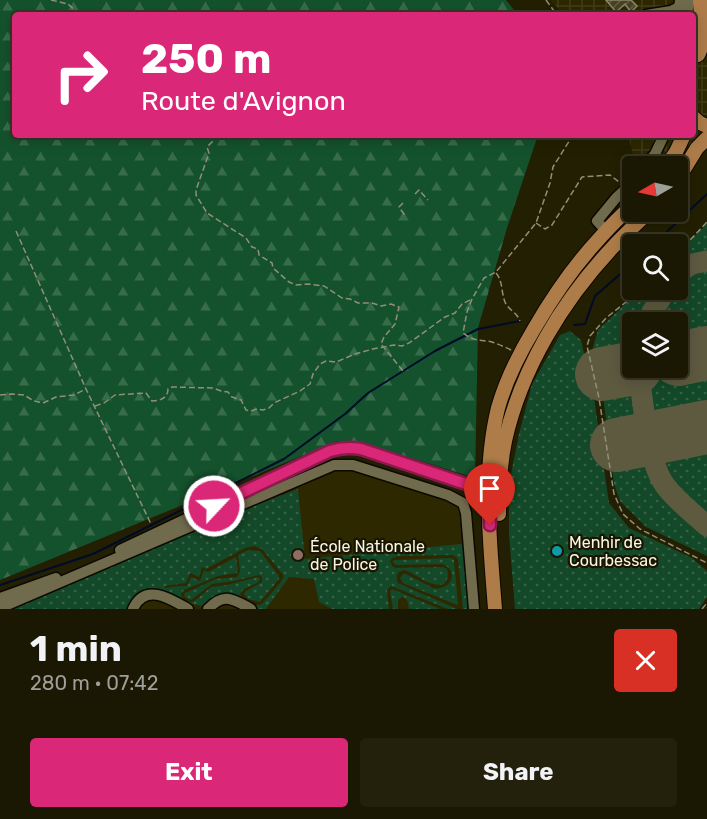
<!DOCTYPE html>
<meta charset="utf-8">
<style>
:root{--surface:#1a1702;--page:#23200c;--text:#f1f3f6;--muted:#9f9f99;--line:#383624;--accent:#db2777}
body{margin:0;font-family:Rubik,sans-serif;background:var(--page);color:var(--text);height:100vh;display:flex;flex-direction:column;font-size:22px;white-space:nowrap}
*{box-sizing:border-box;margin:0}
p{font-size:20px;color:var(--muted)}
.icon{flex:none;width:33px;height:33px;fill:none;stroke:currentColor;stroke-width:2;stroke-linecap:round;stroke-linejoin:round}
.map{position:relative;height:609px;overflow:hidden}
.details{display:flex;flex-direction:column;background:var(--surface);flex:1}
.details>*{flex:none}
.guide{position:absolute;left:12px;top:12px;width:684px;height:126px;border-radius:6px;box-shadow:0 3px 15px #0003,0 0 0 2px var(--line);background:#db2777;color:#fff;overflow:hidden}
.needle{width:39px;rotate:261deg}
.tools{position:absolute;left:622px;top:156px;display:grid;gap:12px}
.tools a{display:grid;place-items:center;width:66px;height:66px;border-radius:6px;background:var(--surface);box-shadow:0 3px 15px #0003,0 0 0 2px var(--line);font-size:30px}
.pin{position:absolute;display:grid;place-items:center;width:51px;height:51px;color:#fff;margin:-62px -26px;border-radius:50% 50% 50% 0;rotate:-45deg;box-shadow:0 0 6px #0007}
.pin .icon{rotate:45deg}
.me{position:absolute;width:66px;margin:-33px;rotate:65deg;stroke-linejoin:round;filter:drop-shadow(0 0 4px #0008)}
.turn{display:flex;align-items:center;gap:21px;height:126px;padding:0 30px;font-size:27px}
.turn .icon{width:78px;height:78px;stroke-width:2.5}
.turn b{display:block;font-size:42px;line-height:51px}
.round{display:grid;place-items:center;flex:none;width:63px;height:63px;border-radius:6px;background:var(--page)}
.headline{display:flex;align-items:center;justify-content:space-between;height:102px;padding:0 30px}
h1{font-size:36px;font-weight:700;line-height:45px}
.action{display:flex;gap:12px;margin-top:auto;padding:12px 30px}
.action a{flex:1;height:69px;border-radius:6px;background:var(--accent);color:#fff;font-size:24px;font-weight:700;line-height:69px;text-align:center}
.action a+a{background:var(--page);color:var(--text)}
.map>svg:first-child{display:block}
.built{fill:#2e2801}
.industrial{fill:url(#industrial-grid)}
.grass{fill:url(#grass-dots);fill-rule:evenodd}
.forest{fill:url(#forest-firs)}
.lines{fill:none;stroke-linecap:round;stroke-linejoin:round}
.stream{stroke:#000b28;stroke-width:2}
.taxiway{stroke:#5e5a40;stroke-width:21}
.runway{stroke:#5e5a40;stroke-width:54}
.building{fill:url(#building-hatch);stroke:#8d8868;stroke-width:1.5}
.minor-casing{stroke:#0d0800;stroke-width:13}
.major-casing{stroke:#0d0800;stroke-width:16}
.path{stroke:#928f78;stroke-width:1.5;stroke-dasharray:6 3;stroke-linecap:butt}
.minor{stroke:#706b4c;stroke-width:10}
.major{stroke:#ae7c49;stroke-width:14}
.route-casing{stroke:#8e194d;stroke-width:15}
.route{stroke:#db2777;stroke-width:10}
.culture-dot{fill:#0f9aa8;stroke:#1a1500;stroke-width:2}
.education-dot{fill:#8d6e63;stroke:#1a1500;stroke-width:2}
.labels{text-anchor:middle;stroke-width:4.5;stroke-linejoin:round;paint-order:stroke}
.poi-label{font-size:16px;fill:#f8f6e4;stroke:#1a1500;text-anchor:start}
</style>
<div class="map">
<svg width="707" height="609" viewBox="0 0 707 609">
<defs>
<pattern id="industrial-grid" width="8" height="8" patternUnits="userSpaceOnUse" patternTransform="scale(1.5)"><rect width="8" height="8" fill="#2e2801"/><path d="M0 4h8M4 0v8" fill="none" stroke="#433d1a"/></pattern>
<pattern id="grass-dots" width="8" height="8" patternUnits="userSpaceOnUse" patternTransform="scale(1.5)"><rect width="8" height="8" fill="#134828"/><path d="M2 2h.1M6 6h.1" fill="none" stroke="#366347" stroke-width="1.8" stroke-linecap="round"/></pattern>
<pattern id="forest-firs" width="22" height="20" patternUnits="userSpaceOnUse" patternTransform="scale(1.5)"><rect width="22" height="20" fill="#14522d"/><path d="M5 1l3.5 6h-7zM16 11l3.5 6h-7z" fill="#376c4b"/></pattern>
<pattern id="building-hatch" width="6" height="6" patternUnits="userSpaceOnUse" patternTransform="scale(1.5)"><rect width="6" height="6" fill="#474225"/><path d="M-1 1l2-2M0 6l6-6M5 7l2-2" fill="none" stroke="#625e44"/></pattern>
</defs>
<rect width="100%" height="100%" fill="#231f02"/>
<path class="built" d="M339,458L352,461L469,500L478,609H0L174,533Z"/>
<path class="industrial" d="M550,0H707V147L678,182V166H636L628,135H693V15H565Z"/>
<path class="grass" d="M707,224V556L646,527L620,501L614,484L604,404L593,347L598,330L640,290H678V252ZM678,322V368H633V322Z
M570,331L581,340L594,397L609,503L629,528L692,558L707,571V597L699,609H515L509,534V484L519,434L532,384L560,335Z
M298,489L305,559L462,544L464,546L470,609H463L458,559L453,555L398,556L392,558L390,561L392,566L396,568L443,567L447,569C449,575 448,579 444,584C430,588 418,575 405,570C397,571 395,576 398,583L457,609H448L391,586L387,590L389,609H332L319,602L314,579L289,577L266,609H255L231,594C214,591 214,600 202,606L185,602L164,592L130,609H9L205,525ZM254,546L262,549L284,576L281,582L262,604C253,607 244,602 240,594L244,589L259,582L260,578L258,577L227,585L211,587L193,602C187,602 182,600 181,594L184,590L218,576L237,573L238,570L236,557L208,572L204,570L200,581L191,577L187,586H179L165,588V586L186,583L190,573L199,577L202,567L206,569L245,548Z
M248,550L260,551L279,576V579L260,602L248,599L244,594L246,591L262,582V577L259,575L234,581L212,584L191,600L185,597L184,595L185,593L216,579L237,577L240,571L238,555Z
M451,558L454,560L458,604L457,605L403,583L400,578L403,574H406L433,588C450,592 461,571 442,564L396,565L393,562L395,560Z
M392,589L440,609H409C408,604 408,597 402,597L398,600V609H393L390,591Z"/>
<path class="forest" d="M0,0H506L518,15H15V135H538L507,228L478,328L475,478L389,451L338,441L0,580Z"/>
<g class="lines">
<path class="stream" d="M654,244L707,194
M574,325L585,324L595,296L633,263
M0,585L93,554L284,459L345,414L368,393L435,351L478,329L520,321"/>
<path class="taxiway" d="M678,273L692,264L707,261
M648,322L652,312L666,290
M638,368C643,399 647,459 664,484C675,500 693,513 707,526"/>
<path class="runway" d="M678,359L707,353
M602,374L635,368
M617,445L707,427"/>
</g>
<path class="building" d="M606,0H631L637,6L631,12L625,4L616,12Z"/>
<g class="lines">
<g class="minor-casing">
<path id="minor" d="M646,15L671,11L679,7L680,0
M687,15L689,0
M645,166L655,154L664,135
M606,231L597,221L616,198L633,182
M120,550L330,451C340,448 349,447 361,449L472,486L489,488
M0,598L56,578
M0,608L334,465H353L448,495L463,503L466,513L474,609
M133,609C145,582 171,599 188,609
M208,609C224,592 233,599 251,609"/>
</g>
<g class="major-casing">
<path id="major" d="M698,55C707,38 700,18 700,0
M693,117L700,123L707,126
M666,166L676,152L684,135
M678,179L697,148L707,138
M499,514C499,490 500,465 505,441C521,369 563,300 613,247C625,234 637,223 649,212
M495,609C490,543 482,473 498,408C506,380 519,354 534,329C552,298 573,267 598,240C609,227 621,216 633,204"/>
</g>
<path class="path" d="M51,0L68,4L77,12L88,15
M546,0L557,15
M219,135L207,147L209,153L196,190V195L207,213L246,238L252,247L258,249L259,255L272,263L273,268L289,282L296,285L308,284L324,286L342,298L350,299L358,303H372L381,306L391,304L399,307L395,324L384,337L381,344L403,371
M415,194L419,190L428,200
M403,203L399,207L406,217
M536,223L545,229L552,225L582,177L610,175L619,182
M16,231L86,389L151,524
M678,253L707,222
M496,273C503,281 501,292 505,302C508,310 517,312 520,321
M641,290L606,318L599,326L590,336L587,346L599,398L614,494L623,514L640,529L707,563
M511,350C505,347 498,344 492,342C478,339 475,342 463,333L467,312L472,299L484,278L496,272L536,223L550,183L553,167L573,135
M0,395L12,394L24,395L34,401L43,403L56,397L74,395L86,389
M95,406L104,403L115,395L146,393L152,401C160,401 168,398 168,389L172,387L213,388L221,391L228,392L232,397L241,400L246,410L251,411L257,409L263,410L269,408L274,403L300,391L310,384L313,374L320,364L326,361L336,362L355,354L373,349L394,345L402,346L409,343L445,317L455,313L462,304L472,299
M702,609L707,603"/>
<use href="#minor" class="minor"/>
<use href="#major" class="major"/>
</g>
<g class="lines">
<g class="route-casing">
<path id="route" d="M214,506L330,451C340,448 349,447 361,449L472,486L489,488L490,525"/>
</g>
<use href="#route" class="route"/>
</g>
<circle class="culture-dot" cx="557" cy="551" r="6"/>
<circle class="education-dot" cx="298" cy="555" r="6"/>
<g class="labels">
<g class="poi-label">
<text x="569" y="548">Menhir de<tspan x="569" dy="18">Courbessac</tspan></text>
<text x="310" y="552">École Nationale<tspan x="310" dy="18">de Police</tspan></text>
</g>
</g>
</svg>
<div class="tools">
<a><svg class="needle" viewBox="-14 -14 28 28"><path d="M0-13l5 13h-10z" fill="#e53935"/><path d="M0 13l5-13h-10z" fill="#9f9f99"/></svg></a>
<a><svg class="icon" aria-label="search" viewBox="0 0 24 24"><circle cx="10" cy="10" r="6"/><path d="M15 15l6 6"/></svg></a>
<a><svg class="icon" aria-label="layers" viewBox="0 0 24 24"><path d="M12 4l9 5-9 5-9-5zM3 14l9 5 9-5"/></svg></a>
</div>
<div class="pin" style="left:490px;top:525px;background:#d93025"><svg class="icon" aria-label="arrive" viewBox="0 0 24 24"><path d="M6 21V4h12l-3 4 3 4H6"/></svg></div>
<svg class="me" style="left:214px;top:506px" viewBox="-20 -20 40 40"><circle r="17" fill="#db2777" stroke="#fff" stroke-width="3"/><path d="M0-11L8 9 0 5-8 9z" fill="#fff"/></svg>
<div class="guide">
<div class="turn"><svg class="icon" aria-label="right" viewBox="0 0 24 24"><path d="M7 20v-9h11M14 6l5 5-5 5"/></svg><div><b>250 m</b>Route d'Avignon</div></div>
</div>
</div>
<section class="details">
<div class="headline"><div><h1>1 min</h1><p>280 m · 07:42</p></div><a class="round" style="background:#d93025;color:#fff"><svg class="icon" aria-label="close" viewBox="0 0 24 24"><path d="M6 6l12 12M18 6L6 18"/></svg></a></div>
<div class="action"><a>Exit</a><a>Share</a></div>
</section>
